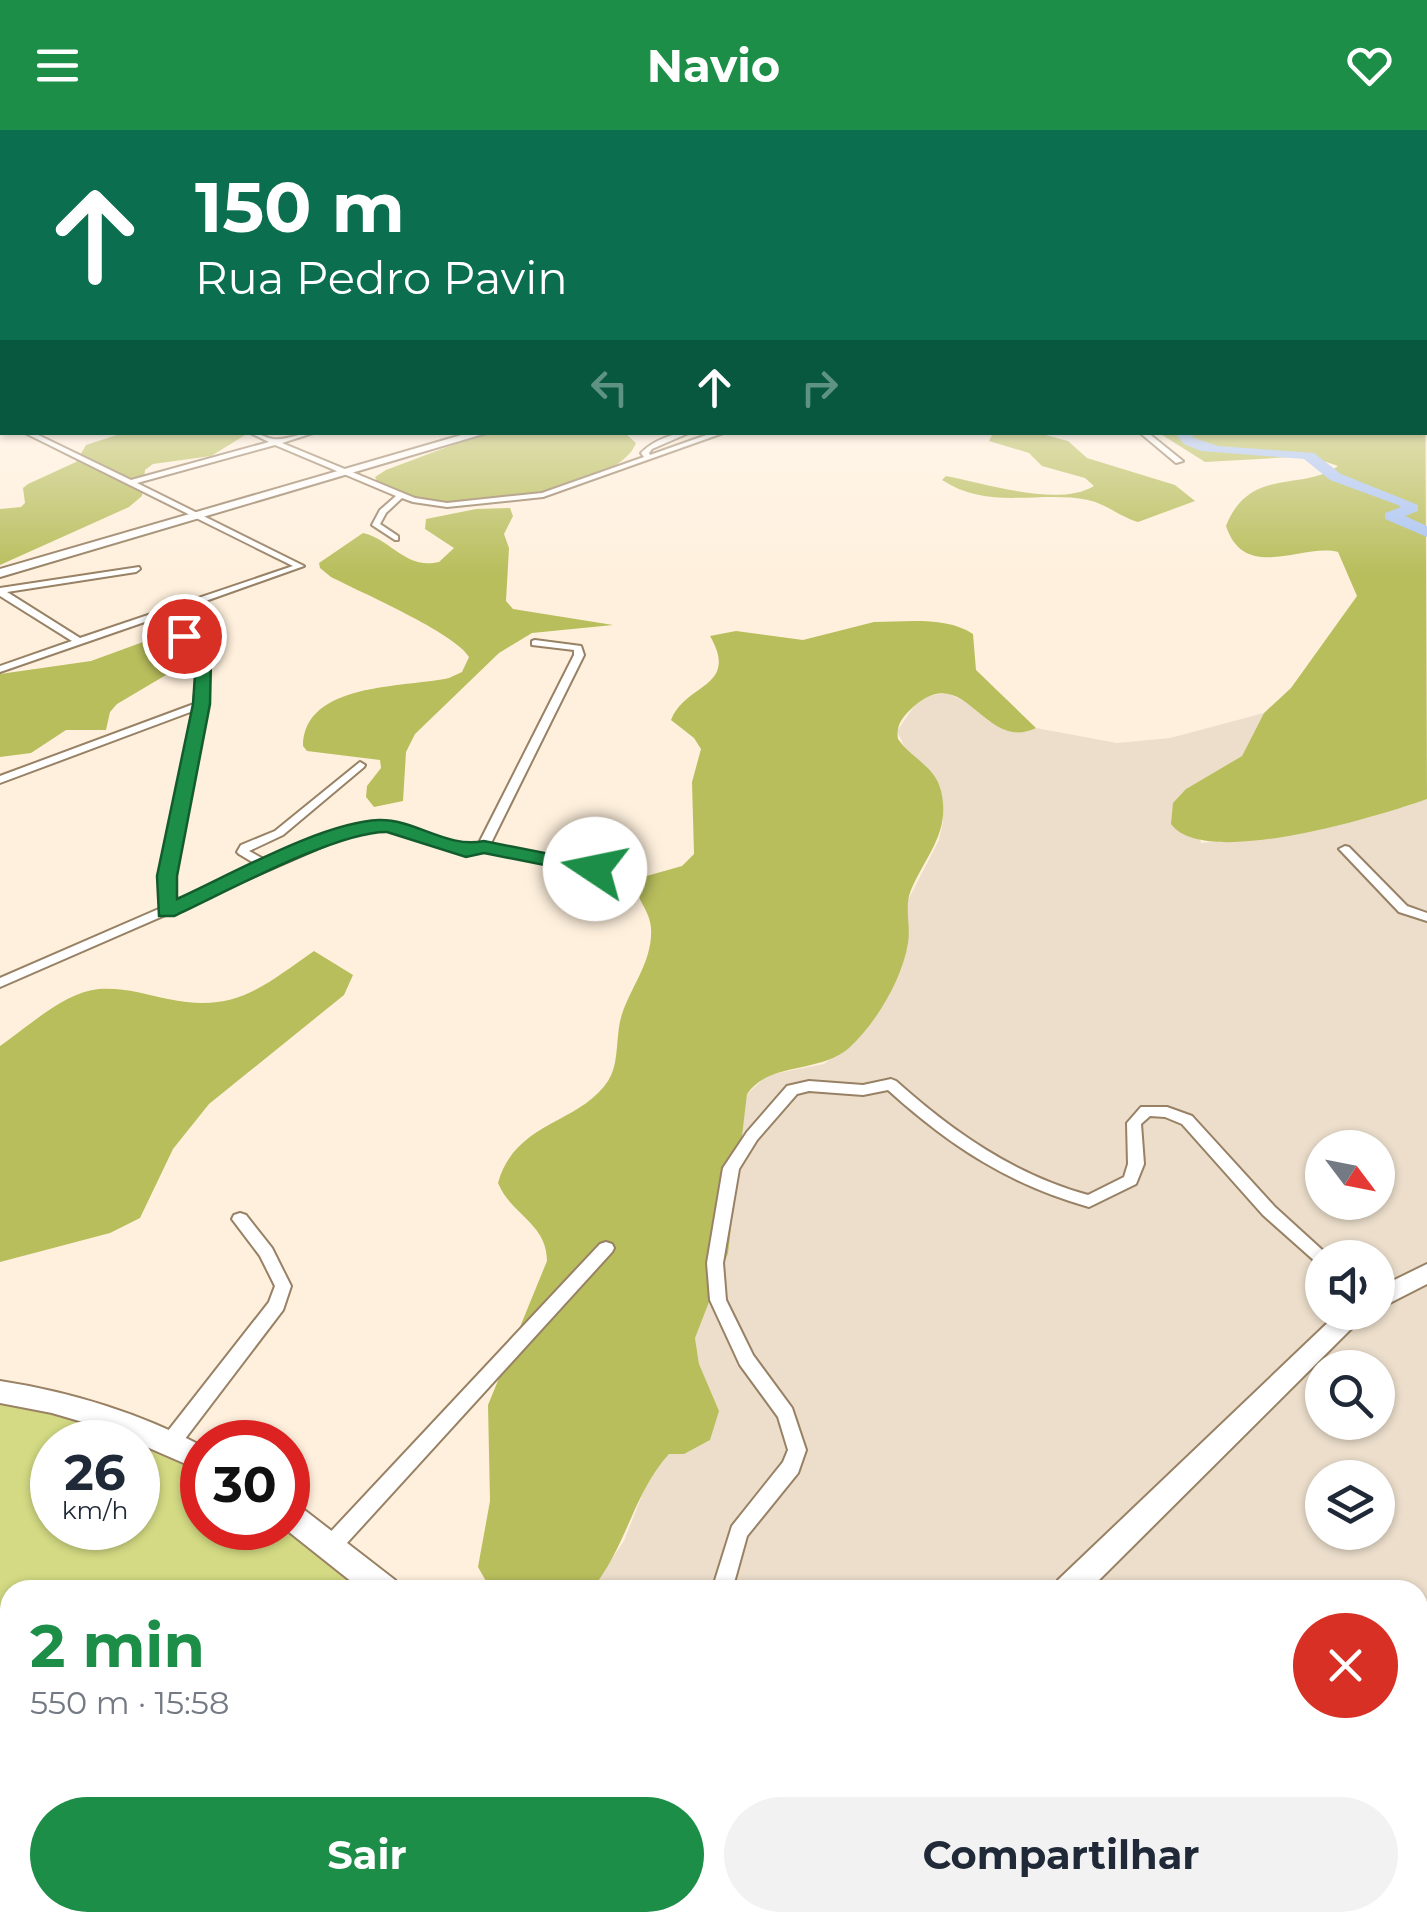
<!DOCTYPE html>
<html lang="pt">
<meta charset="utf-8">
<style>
:root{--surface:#fff;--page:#f2f2f3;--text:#1f2937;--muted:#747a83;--accent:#1c8e47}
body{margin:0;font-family:Montserrat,sans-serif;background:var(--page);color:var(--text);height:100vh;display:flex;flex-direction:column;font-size:38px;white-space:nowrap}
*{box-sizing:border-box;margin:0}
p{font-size:32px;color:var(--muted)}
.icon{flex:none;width:55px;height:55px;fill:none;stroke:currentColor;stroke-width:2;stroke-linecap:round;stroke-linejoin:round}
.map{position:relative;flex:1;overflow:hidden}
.details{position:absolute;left:0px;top:1450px;width:1428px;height:352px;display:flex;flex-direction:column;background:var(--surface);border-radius:30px 30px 0 0;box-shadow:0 2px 8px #0004}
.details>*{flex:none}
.top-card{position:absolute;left:0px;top:0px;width:1428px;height:305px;box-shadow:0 2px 8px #0004;background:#0b6e4f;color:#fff;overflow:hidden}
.needle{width:65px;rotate:122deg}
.tools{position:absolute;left:1305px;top:1000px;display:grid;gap:20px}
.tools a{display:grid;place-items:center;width:90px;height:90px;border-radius:50%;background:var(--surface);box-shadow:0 2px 8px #0004;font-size:50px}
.speed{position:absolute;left:30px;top:1290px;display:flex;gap:20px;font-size:50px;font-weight:700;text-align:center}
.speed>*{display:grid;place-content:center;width:130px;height:130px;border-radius:50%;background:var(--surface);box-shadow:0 2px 8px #0004;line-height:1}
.speed small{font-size:25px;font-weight:400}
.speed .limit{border:15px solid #d22;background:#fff;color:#111}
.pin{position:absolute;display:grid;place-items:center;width:85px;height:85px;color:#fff;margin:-42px;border:5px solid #fff;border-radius:50%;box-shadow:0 2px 10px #0007}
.me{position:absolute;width:110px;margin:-55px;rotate:281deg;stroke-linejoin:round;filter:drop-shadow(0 0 8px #0008)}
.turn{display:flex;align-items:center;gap:35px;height:210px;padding:0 30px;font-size:45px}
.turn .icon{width:130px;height:130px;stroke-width:2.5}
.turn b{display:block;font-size:70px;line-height:85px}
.lanes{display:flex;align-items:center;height:95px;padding:0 30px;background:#0003;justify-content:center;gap:50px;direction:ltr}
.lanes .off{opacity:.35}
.round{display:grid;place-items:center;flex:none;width:105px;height:105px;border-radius:52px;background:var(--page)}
.head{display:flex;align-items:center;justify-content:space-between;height:170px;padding:0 30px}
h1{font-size:60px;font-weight:700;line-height:75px;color:var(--accent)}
.primary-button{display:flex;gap:20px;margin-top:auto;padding:20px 30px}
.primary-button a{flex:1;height:115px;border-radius:60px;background:var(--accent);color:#fff;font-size:40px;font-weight:700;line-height:115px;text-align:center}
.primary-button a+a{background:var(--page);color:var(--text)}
header{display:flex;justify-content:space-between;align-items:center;height:130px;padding:0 30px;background:var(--accent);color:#fff;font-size:45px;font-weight:700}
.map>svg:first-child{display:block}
.industrial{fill:#ecdecb;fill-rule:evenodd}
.green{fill:#d3da83;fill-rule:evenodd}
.forest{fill:#b8be5c}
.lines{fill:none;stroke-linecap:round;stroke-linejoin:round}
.river{fill:#aac4f4;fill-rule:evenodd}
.street-casing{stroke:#988164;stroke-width:4}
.secondary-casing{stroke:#988164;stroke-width:4}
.primary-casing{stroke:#988164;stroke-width:24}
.street{fill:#fff;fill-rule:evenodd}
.secondary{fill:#fff;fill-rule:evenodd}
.primary{stroke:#fff;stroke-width:20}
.route{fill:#1c8e47;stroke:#125c2e;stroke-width:2.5}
</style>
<header><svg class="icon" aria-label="menu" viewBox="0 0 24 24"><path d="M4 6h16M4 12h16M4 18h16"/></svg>Navio<svg class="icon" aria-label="heart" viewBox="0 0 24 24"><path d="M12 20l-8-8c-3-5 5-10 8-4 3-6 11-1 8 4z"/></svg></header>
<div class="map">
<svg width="1427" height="1802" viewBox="0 0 1427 1802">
<rect width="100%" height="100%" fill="#fff0dd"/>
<path class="industrial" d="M947,563L971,574L987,590L1007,601L1036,598L1117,613L1170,608L1264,583L1242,626L1186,659L1201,713L1294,704L1427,669V1642L1418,1649V1460H591L624,1411L650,1345L669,1324H684L718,1281L699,1234L695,1208L699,1188L721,1145L747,964L768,945L824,934L861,904L890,862L905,824L908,770L939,710L943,691L940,656L926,636L906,620L897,601L915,575L927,566ZM1322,1018H1378V1072H1322ZM1322,1128H1378V1182H1322ZM1322,1238H1378V1292H1322ZM1322,1348H1378V1402H1322Z
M10,1757V1792L755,1793L751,1802H0V1764Z"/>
<path class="green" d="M0,1273C70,1279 140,1300 202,1332V1398H288V1387L366,1460H10V1757L0,1764ZM52,1312H138V1398H52Z
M1427,1722V1802H1368L1371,1793L1418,1792V1730Z"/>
<path class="forest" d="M1425,193L1427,669C1379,686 1204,740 1171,694L1173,673L1186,659L1242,626L1264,583L1291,558L1357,466L1338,422C1302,413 1245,453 1226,396C1249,336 1303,362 1338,336L1309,326L1205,332L1159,303L1425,302Z
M123,303L247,304L211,326L153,334L145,340L142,366L129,377L0,435V379L21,377L25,373L23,358L28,354L76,332L86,315Z
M462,303H625L636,313C617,362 459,380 413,369C401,366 389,358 378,353L375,347L386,340L463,311Z
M993,303H1038L1068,311L1087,328L1175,355L1195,371L1138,392C1120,387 1107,374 1088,370C1039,360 989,381 942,350L946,346C985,353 1058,378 1094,356L1085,348L1042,336L1029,323L989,311Z
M510,378L513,386L504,404L509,418L506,471L513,479L613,495L532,503L499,523L415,604L406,622L403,671L374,677L366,667L367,656L381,638L380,630L307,621L303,616C304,552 403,558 449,548L462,542L469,527C455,503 360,462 331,447L320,438L319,433L363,403C392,410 406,440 439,432L454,418L425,399L426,389L476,379Z
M874,492C905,492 946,486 973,504L976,540L1036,598C982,624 965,524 909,581C901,589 896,597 898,609C911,628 936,637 941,661C951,702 926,725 911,760C904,776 911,796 908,813C902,850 876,893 849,918C819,944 770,931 747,964L728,1123L695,1208L699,1234L719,1281L710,1310L684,1324H669C633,1363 626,1419 591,1460H491L478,1437L490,1371L488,1275L547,1131C547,1093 511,1085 498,1053C515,991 580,994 608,951C620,933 615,905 622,884C632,855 653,830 651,798C650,779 633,767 636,749L682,736L694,724L692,652L701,619L694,608L671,590C685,553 740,558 710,506L736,501L803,510Z
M165,504L178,505L198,526L117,574L110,582L106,600H66L31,623L0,627V544L91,531Z
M314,821L353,845L344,865L209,974L173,1019L140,1088L110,1103L0,1132V916C28,897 64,862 99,859C122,857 146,864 168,869C235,883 261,858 314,821Z"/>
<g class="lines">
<path class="river" d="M1174,302H1189L1194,308L1218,316L1314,323L1341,344L1418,375V381L1405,386L1427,396V407L1385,389V383L1401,377L1398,375L1330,350L1304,329L1201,321L1184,314Z"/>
<g class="street-casing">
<path id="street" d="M2,276V280L0,281V277Z
M0,290L2,291V295H0Z
M23,302H32L131,350L269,312L248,302C258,302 263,307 273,309C286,311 302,302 316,302L282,313L415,368L447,373L542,363L644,327L641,323C652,311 675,302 691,302L652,319L649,323L650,325L715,302H726L543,367L447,377L413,372L402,368L386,383L380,394L398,406V410H395L372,395L380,380L396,366L275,315L137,353L304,436L169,484L208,529L204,572L207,574L203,577L178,718L174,773L259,736L239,724L237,722L241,715L275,701L360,632L365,635L364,637L283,705L249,721L269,732L350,697L388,693L467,717L478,715L574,525V520L532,515V511L535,510L581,516L584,525L490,715L595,735L599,736L601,739L599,742L595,743L483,720L466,725L387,699L356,702L0,857V848L161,778L167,718L193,581L0,653V646L194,574L198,529L162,486L0,542V536L72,511L0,466V458L139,437L140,439L136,442L7,462L80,508L293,436Z
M1139,302H1147L1183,331L1176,333Z
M1345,716L1349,717L1407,776L1427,783V791L1399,782L1341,721L1339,719Z
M891,949L896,951C953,1002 1013,1044 1088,1065L1124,1047L1128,1034L1127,993L1141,977H1167L1192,986L1275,1077L1331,1128H1322V1134L1317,1133L1263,1085L1182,994L1165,987L1150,986L1141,994L1144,1034L1136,1054L1089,1077C1008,1054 950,1016 888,960L863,965L809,961L797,964L757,1010L739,1039L723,1133L726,1170L753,1225L792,1278L806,1320L798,1343L747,1406L732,1460H712L732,1396L783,1332L788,1320L778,1287L740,1235L710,1170L707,1133L723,1038L747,1002L787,956L809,951L863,955Z
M240,1083L246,1085L272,1118L291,1156L283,1180L178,1318L171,1320L164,1318L162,1312L164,1306L269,1172L275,1156L260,1126L232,1089L234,1085Z
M606,1112L612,1114L614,1118L612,1122L336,1425L329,1427L322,1425L319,1418L322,1411L600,1114Z
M1079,1792H1104L1108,1802H1083Z"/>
</g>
<g class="secondary-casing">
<path id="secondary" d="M472,302H490L0,447V439Z
M1427,1134V1154L1378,1179V1158Z
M1339,1182H1368L1089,1460H1053L1058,1450Z
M0,1251C71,1262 139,1283 202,1316V1341L103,1298L52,1283L0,1273Z
M288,1371L298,1375L395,1450L400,1460H362L284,1398H288Z"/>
</g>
<g class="primary-casing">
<path id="primary" d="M0,198L2,197"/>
</g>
<use href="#street" class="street"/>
<use href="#secondary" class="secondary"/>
<use href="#primary" class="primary"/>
</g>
<linearGradient id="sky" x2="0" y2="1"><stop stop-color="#8fbaed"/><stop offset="0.43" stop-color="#fff8f0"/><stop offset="1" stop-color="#fff8f0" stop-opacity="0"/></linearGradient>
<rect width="1427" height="445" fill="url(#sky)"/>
<path class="route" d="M178,503H189L211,529L210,574L177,746V769C230,745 323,692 379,690C415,689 447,719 484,711L595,733L605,739L595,745L484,723L466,727L387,702C337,701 224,763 174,786H159L157,746L193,574L196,530L176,506Z"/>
</svg>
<div class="tools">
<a><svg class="needle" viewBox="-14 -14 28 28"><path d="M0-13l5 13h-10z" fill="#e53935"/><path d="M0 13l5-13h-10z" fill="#747a83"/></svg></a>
<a><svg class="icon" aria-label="sound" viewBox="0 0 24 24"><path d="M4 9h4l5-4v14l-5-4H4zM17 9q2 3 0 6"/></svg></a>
<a><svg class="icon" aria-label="search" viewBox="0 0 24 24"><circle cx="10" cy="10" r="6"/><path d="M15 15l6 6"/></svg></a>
<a><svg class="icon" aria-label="layers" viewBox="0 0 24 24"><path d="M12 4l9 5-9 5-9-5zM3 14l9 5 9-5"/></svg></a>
</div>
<div class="speed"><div>26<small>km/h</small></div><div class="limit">30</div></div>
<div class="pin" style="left:184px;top:506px;background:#d93025"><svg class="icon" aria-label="arrive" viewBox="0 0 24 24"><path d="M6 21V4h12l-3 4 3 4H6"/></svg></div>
<svg class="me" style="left:595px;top:739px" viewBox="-20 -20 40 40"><circle r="19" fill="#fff"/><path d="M0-13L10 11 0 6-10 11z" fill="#1c8e47"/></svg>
<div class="top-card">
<div class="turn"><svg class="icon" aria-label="ahead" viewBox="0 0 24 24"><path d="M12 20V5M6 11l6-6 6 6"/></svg><div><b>150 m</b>Rua Pedro Pavin</div></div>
<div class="lanes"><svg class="icon off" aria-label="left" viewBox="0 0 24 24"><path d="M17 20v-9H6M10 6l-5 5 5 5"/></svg><svg class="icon" aria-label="ahead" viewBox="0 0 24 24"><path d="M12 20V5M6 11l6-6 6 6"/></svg><svg class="icon off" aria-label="right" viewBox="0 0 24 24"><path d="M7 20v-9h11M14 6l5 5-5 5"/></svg></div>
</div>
<section class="details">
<div class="head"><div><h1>2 min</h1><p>550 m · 15:58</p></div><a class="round" style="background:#d93025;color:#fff"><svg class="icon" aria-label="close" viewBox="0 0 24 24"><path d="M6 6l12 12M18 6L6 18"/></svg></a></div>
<div class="primary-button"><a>Sair</a><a>Compartilhar</a></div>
</section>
</div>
